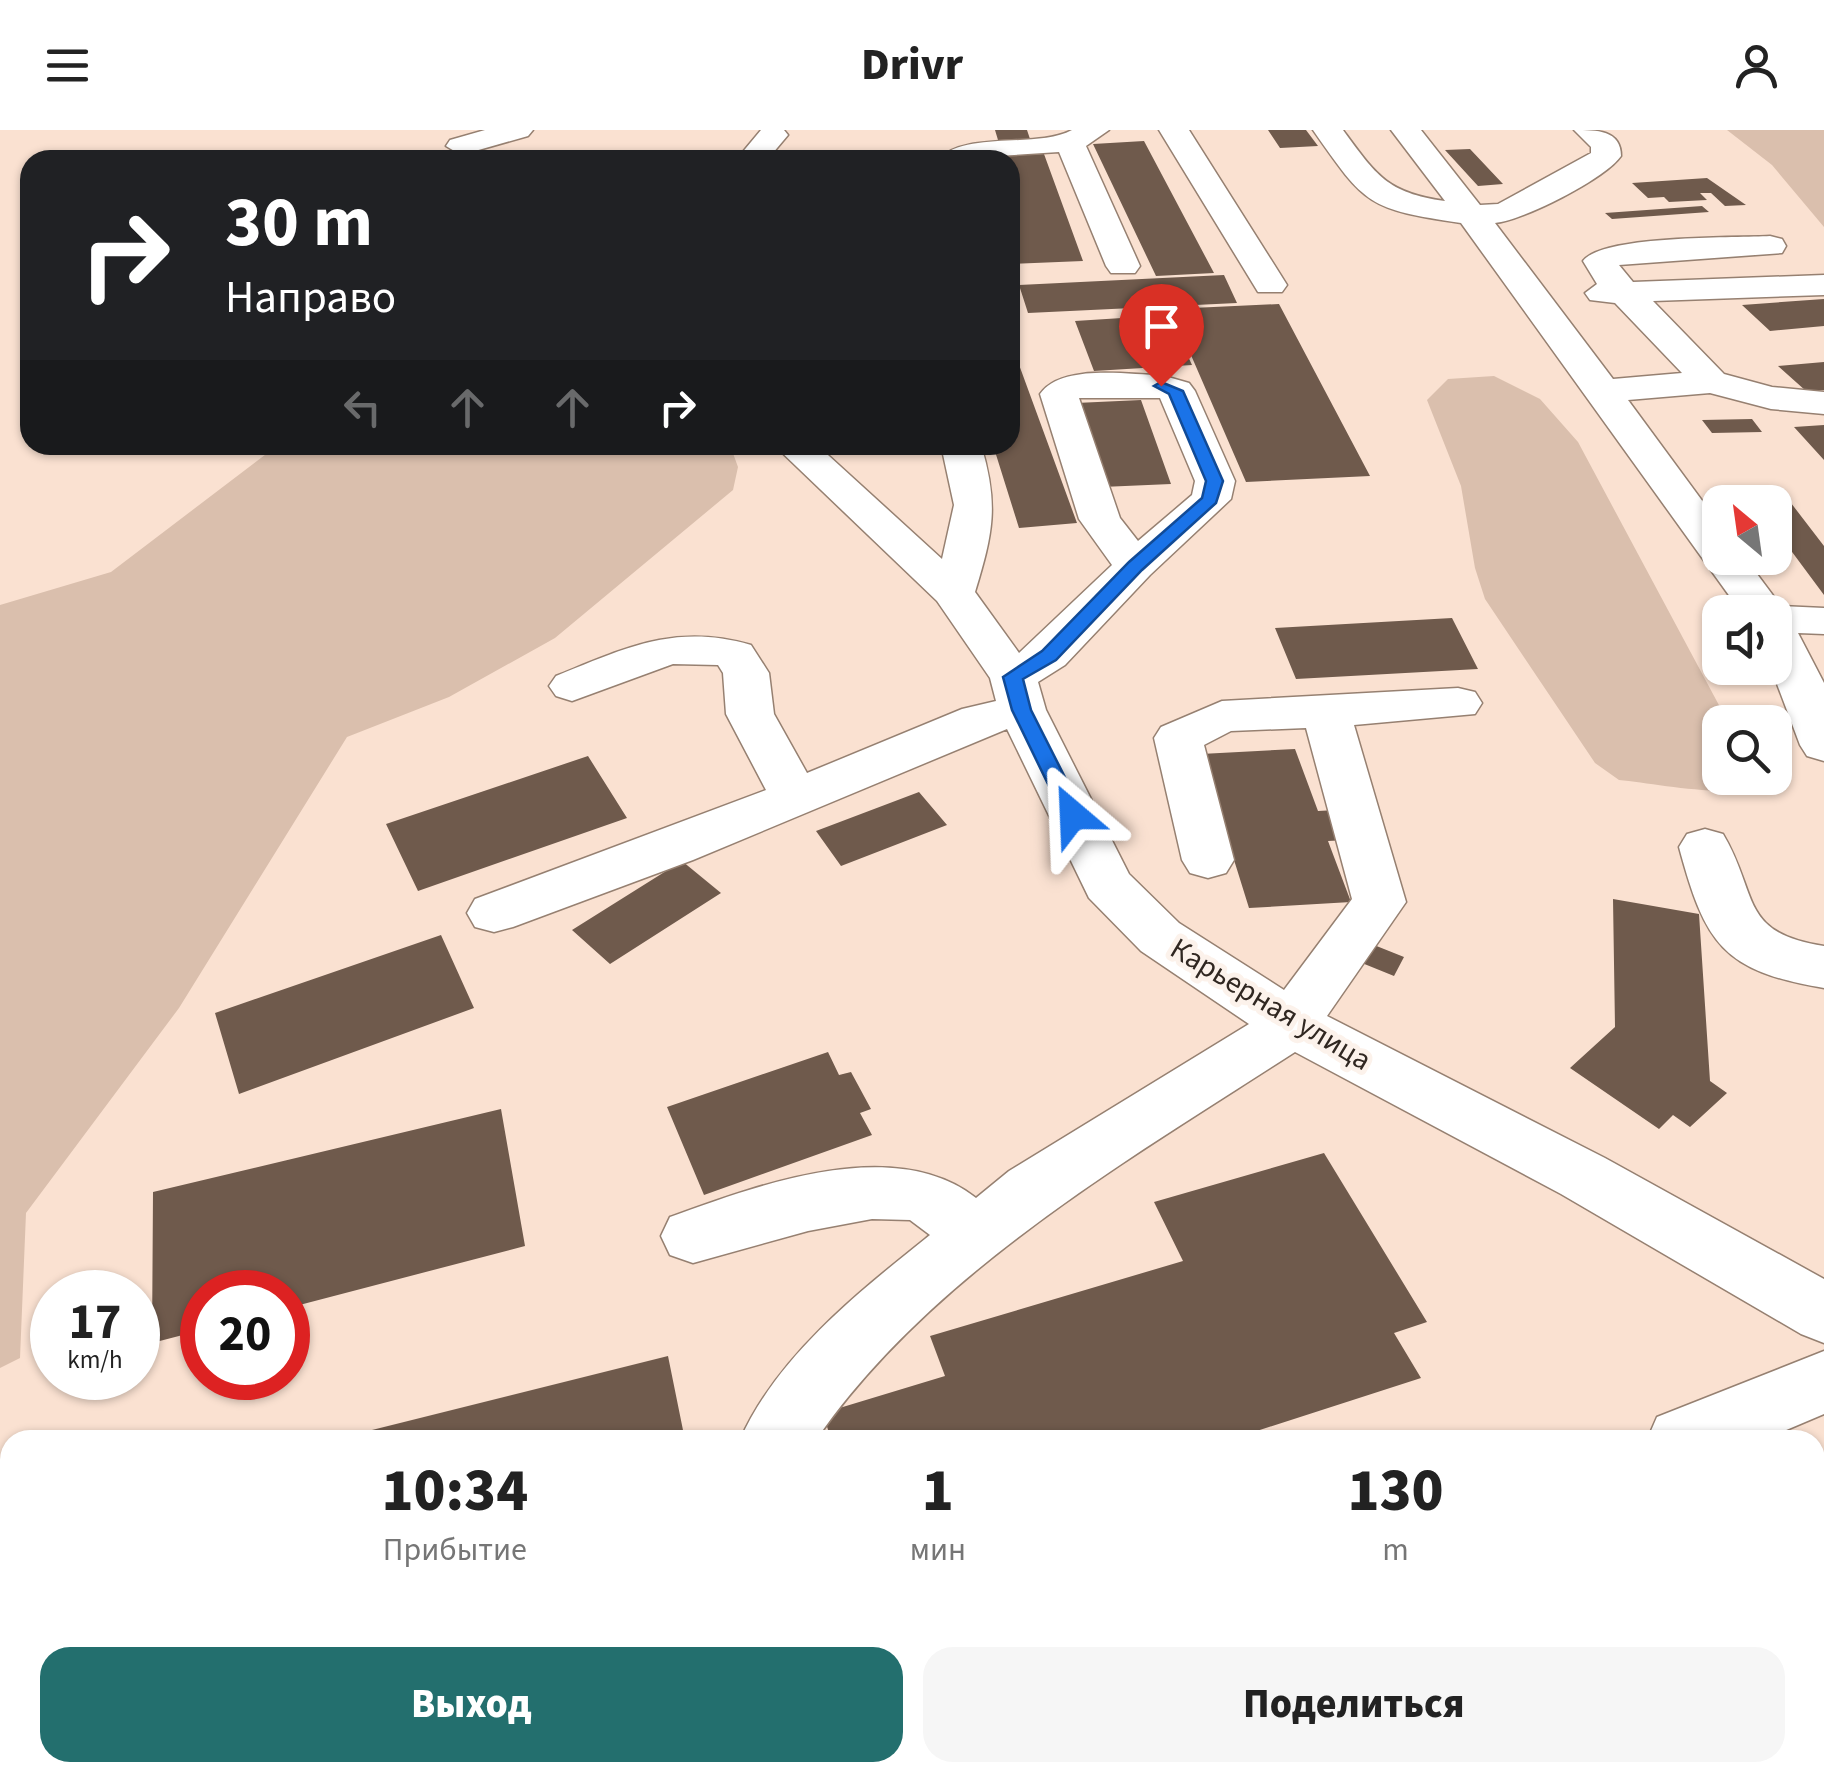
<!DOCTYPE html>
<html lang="ru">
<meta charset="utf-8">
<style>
:root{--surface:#fff;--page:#f6f6f6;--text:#222;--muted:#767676;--accent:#236f6e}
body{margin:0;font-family:"Source Sans 3",sans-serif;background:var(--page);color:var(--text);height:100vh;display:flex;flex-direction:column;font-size:38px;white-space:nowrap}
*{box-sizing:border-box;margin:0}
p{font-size:32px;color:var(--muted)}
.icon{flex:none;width:55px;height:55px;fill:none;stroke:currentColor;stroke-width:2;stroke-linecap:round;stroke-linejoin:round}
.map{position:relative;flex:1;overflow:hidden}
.drawer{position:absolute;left:0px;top:1300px;width:1825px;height:352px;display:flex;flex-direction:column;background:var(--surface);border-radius:30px 30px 0 0;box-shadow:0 2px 8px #0004}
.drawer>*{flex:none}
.banner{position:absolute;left:20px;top:20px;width:1000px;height:305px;border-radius:30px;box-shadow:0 2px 8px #0004;background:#202124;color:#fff;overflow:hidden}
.needle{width:65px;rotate:331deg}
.tools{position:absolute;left:1702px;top:355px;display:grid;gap:20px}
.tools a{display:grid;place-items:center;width:90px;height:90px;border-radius:20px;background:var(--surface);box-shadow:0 2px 8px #0004;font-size:50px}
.speed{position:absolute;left:30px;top:1140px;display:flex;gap:20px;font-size:50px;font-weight:700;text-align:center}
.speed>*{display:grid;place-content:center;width:130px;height:130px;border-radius:50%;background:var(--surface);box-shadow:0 2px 8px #0004;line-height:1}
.speed small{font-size:25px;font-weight:400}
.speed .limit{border:15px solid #d22;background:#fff;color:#111}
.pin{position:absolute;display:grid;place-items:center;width:85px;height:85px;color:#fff;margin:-102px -42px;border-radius:50% 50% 50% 0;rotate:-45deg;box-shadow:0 0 10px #0007}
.pin .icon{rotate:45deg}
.me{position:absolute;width:110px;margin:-55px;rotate:334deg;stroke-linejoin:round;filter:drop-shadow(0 0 8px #0008)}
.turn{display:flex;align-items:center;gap:35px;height:210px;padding:0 40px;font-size:45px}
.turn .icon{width:130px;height:130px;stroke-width:2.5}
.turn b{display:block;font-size:70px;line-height:85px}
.lanes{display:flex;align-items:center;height:95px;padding:0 40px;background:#0003;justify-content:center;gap:50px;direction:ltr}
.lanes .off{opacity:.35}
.eta{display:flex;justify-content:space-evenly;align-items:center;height:170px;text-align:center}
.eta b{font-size:60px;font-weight:800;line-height:70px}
.action{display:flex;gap:20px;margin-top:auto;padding:20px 40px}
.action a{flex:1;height:115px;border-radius:30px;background:var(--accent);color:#fff;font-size:40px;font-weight:800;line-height:115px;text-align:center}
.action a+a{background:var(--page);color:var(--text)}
header{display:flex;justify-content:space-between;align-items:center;height:130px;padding:0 40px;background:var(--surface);font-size:45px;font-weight:800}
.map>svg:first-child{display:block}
.green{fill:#dabfad}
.building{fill:#6f5a4c}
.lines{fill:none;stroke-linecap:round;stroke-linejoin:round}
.minor-casing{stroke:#968071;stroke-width:3}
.minor{fill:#fff;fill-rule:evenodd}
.route{fill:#1a73e8;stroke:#114b97;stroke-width:2.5}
.labels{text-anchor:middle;stroke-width:10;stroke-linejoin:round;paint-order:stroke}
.street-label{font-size:30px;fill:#302721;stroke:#fcf2eb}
</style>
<header><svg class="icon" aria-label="menu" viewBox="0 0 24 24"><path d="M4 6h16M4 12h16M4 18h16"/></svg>Drivr<svg class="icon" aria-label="person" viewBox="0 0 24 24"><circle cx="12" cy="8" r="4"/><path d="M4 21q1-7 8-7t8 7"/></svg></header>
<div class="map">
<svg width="1824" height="1652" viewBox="0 0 1824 1652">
<rect width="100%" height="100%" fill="#fae1d1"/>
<path class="green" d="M1727,0H1824V97L1772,35Z
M1494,246L1540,269L1578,312L1728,592H1720V648H1758L1761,654C1732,670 1654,653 1619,650L1595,633L1485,469L1475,438L1461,356L1427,270L1448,249Z
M278,315H730L738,337L733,360L555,508L449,567L347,607L179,878L26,1083L20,1228L0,1238V475L111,442Z"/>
<path class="building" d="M995,0H1027L1030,9L998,10Z
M1268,0H1306L1318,16L1280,18Z
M1144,11L1214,143L1156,146L1093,14Z
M1470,19L1503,54L1478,56L1445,20Z
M1044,24L1083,131L1010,134V30L966,27Z
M1707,48L1746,75L1725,76L1711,63H1700L1707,70L1669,72L1664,67L1648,68L1632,53Z
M1702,76L1709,82L1612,89L1605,83Z
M1224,145L1237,173L1028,183L1019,155Z
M1824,169V196L1770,201L1742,175Z
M1279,174L1370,346L1246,352L1171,179Z
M1169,185L1192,235L1094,241L1075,191Z
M1010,210L1077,393L1019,398L993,315H1010Z
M1824,232V260L1806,261L1778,236Z
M1141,270L1171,354L1102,357L1076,273Z
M1752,289L1762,302L1712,303L1702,290Z
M1824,295V330L1794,297Z
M1781,360L1824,416V465L1775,399V372H1755L1747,362Z
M1452,488L1478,539L1296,549L1275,498Z
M1295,619L1318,681L1336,680L1347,710L1328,711L1351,772L1249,778L1201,624Z
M588,626L627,688L418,761L386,694Z
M919,662L947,695L841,736L816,701Z
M682,731L721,763L610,834L572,800Z
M1613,769L1699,784L1710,951L1727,963L1690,997L1673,985L1659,999L1570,938L1615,897Z
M441,805L474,878L239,964L215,883Z
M1369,813L1404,827L1394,846L1357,831Z
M828,922L839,945L851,942L871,979L860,983L872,1005L704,1065L667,977Z
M501,979L525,1116L288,1178V1162H202V1200L152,1213L153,1062Z
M1324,1023L1427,1192L1394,1203L1421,1248L1229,1310H831L823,1283L945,1246L930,1206L1183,1131L1154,1072Z
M668,1226L685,1310H336V1309Z
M1815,1632L1824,1652L1023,1651L1049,1642H1815Z
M273,1642H399V1652H244Z
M595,1642H689L691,1652H597Z"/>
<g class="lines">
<g class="minor-casing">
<path id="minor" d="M485,0H533L528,6L461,25L446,16L450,10Z
M761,0H784L788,5L767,30H736Z
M1072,0H1109L1086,16L1140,136L1135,143H1111L1106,136L1059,22L937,30C967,0 1036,19 1072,0Z
M1159,0H1189L1287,155L1282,162H1258Z
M1313,0H1343C1376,45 1387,63 1445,71L1391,0H1421L1480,75L1498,74L1591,23V17L1574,0C1597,0 1621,0 1621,26C1605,49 1522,91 1495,93L1613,249L1682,243L1615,173L1590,170L1585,163L1597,154L1583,131C1602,105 1734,108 1770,106L1782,109L1786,116L1782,123L1619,135L1633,152L1824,145V165L1653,171L1724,244L1772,257L1824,262V284L1771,279L1710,263L1628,270L1720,395V428H1745L1781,476L1824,478V504L1798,503L1824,553V631L1807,626L1800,615L1771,538H1775V482H1741L1461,93C1368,79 1366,76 1313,0Z
M1161,245L1189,253L1195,261L1235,351L1231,369L1150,445L1065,535L1038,552L1046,580L1129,744L1179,793L1284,860L1352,769L1306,598L1231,601L1204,615L1234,730L1226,743L1208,748L1190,743L1182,730L1154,608L1161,597L1222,571L1458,558L1475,562L1482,573L1475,584L1354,595L1406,772L1327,886L1605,1028L1824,1149V1213L1801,1204L1561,1064L1295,922C1128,1030 930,1144 816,1310H740C777,1226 860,1161 930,1105L910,1090L872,1089L808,1101L693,1133L670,1125L661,1106L670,1087C758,1055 895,1004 976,1068L1009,1041L1249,894L1141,821L1089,768L1007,599L693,730L513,797L494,802L475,797L467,783L475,769L766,660L726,584L723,543L718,535L673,534L572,571L556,566L549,556L556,546C626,518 675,493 751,515L769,543L774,584L807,643L962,579L996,571L990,548L937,471L774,315H817L942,429L954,375L941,315H981C999,375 993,403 975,462L1019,523L1112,435L1079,389L1040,264C1062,233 1128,245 1161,245ZM1079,268H1160L1195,351L1192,365L1138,411L1120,388Z
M1705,699L1723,704C1759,764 1738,803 1824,816V858C1722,841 1705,813 1679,717L1687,704Z
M1824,1221V1284L1763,1310H1647L1657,1287Z
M1815,1477L1824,1481L1821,1561L1815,1559Z
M10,1597V1642H48L44,1652H0V1600Z"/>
</g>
<use href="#minor" class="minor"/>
</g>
<path class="route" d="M1161,252L1183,261L1223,351L1216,373L1142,440L1056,530L1023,549L1031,580L1084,685L1073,692L1063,685L1012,580L1003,547L1042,521L1129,432L1202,368L1206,351L1169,264L1154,256Z"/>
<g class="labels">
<g class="street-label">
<text transform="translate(1271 874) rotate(31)" y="10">Карьерная улица</text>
</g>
</g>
</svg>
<div class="tools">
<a><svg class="needle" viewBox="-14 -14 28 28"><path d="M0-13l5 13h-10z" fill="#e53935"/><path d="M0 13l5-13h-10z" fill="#767676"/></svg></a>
<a><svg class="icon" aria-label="sound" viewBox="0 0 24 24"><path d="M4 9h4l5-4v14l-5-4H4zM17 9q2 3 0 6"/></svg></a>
<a><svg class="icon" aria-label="search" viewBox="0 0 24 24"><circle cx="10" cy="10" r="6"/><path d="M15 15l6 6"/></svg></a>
</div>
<div class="speed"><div>17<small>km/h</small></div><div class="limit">20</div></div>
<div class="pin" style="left:1161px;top:256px;background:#d93025"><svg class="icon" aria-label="arrive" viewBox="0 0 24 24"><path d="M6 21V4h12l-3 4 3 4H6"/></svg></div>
<svg class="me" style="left:1073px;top:685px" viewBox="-20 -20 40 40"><path d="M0-17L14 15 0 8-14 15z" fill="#1a73e8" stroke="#fff" stroke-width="4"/></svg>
<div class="banner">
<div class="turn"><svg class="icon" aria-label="right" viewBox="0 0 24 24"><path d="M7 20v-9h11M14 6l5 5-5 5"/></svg><div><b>30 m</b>Направо</div></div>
<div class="lanes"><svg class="icon off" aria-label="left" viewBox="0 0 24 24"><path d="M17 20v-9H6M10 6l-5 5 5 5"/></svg><svg class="icon off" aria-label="ahead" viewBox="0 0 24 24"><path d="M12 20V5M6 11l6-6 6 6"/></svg><svg class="icon off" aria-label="ahead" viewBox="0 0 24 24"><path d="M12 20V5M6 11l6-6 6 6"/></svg><svg class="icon" aria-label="right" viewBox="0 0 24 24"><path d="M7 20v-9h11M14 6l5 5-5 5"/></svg></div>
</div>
<section class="drawer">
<div class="eta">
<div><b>10:34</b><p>Прибытие</p></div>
<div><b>1</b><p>мин</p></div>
<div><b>130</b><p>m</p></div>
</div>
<div class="action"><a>Выход</a><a>Поделиться</a></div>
</section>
</div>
